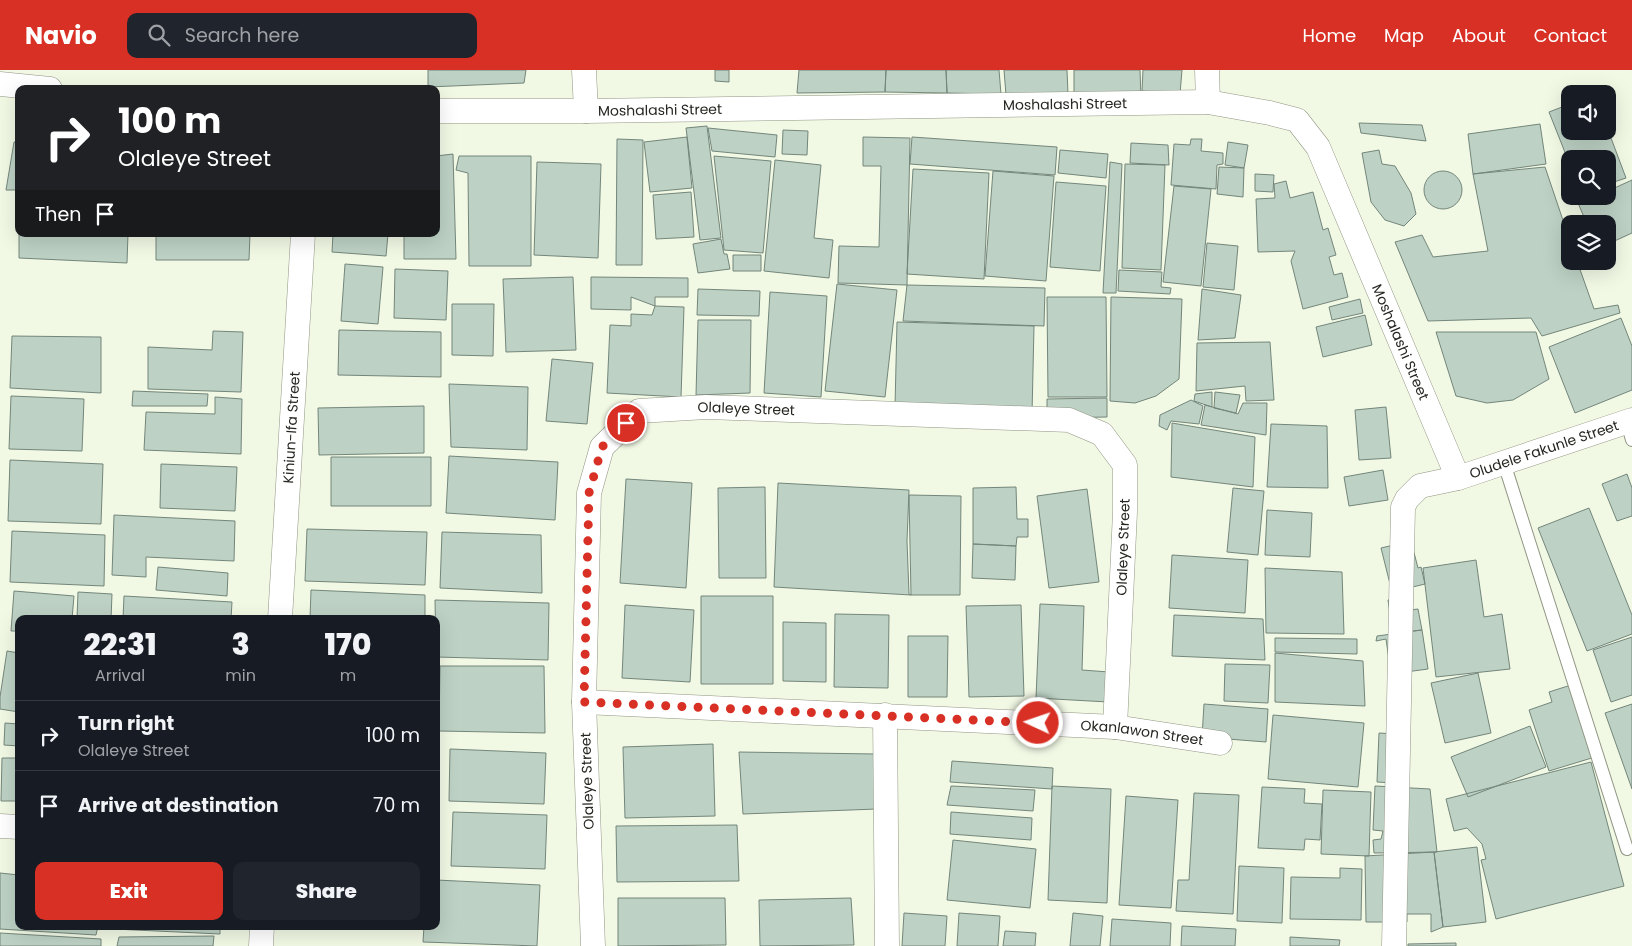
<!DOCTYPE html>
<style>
:root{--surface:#171b24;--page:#20242c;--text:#f1f3f6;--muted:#9ea1a6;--line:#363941;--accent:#d93025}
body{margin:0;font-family:Poppins,sans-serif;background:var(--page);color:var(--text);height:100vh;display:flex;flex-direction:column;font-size:19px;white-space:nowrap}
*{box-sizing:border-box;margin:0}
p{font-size:16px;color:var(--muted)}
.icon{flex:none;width:28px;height:28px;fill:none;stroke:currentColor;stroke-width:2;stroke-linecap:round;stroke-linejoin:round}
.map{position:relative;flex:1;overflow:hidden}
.side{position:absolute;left:15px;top:545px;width:425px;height:315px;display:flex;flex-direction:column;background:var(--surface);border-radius:10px;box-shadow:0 5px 20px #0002}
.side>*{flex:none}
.top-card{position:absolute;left:15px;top:15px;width:425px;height:152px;border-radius:10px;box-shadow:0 5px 20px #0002;background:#202124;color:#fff;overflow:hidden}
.buttons{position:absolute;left:1561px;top:15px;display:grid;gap:10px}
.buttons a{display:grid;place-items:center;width:55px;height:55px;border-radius:10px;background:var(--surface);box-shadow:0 5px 20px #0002;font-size:25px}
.pin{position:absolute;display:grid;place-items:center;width:42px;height:42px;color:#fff;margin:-21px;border:2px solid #fff;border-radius:50%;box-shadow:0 1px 5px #0007}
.me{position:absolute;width:55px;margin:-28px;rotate:273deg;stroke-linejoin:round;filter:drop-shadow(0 0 4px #0008)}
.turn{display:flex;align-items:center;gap:18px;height:105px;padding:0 20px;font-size:22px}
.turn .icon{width:65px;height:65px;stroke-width:2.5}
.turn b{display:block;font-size:35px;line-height:42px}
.then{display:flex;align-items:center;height:48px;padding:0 20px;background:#0003;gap:10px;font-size:19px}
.eta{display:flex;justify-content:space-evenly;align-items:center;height:85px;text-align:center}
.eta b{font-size:30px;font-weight:800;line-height:35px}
.primary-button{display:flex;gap:10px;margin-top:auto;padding:10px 20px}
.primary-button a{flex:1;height:58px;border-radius:10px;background:var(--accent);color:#fff;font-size:20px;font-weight:800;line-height:58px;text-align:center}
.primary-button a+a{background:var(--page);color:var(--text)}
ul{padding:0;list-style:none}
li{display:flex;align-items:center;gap:15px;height:70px;padding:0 20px;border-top:1px solid var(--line)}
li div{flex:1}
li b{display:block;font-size:19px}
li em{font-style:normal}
header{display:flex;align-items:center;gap:30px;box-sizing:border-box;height:70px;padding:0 25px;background:var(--accent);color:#fff}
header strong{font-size:24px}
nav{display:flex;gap:28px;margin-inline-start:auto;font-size:18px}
.search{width:350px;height:45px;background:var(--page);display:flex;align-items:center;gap:12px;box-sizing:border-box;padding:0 18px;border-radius:10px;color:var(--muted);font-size:19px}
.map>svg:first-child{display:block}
.building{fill:#bdd1c4;stroke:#74867b}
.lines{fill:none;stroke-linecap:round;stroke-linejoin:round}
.lane-casing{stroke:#909684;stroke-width:14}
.street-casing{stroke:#909684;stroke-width:25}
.lane{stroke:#fff;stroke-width:12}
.street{stroke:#fff;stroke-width:24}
.route{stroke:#d93025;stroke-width:9;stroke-dasharray:0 16.2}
.labels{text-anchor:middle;stroke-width:4.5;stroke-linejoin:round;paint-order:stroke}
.street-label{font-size:14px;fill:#252720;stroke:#fff}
</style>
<header>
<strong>Navio</strong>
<div class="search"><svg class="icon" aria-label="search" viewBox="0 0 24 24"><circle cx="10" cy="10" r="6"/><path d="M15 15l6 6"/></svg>Search here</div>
<nav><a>Home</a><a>Map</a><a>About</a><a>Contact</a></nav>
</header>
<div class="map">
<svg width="1632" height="876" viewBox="0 0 1632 876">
<rect width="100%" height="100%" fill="#f1f8e4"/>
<path class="building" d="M428,0H526L524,13L428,17Z
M715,0H729V12L715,11Z
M799,0H886L885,22L797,23Z
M886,0H946L947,23L885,22Z
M946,0H999L1001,24L947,23Z
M1004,0H1067L1068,25H1006Z
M1074,0H1140L1141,28L1074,30Z
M1143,0H1182L1180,24L1142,21Z
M1570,34V61L1608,60L1626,108L1608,114V89H1570V95L1549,42Z
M1359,53L1422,55L1426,71L1361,63Z
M1540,54L1546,94L1473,104L1468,64Z
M707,56L721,168L700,170L686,58Z
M708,58L777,65L775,87L712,81Z
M783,60L808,61L807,85L782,84Z
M687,67L692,118L650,122L644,72Z
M863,67L910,68L907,215L838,213L839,176L879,177L881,96H863Z
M912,67L1057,77L1055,105L910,94Z
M617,69L643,70L642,195H616Z
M1191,69H1202L1201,81L1223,83V94L1217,95L1216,119L1171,115L1174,74L1190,75Z
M14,72H19V120H6Z
M1228,72L1248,75L1244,98L1225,95Z
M1131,73L1168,75L1169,95L1130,93Z
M1060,80L1108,84L1106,108L1058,103Z
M1379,80L1382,94L1395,96L1411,123L1416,144L1404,156L1385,150L1371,132L1362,83Z
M453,84L456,189H404V164H436V86Z
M459,86H531V196H469L468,103L456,100Z
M714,86L771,91L763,183L724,180Z
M775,90L821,95L814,168L833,170L829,208L764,201Z
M537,92L601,94L598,188L534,185Z
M1110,92L1122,94L1116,223H1103Z
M1125,94L1165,95L1161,200L1122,198Z
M1219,97L1244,98L1243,127L1217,124Z
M1545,97L1570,171V191H1577L1594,239L1618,235L1620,243L1542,266L1531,248L1428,251L1395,172L1422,165L1433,187L1488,181L1473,104Z
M913,99L989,103L984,209L907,204Z
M993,101L1054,106L1046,211L985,206Z
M1424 120a19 19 0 1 1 38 0a19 19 0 1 1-38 0Z
M1255,104L1274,105L1273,122L1255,121Z
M1632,110V163L1608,174V154H1587L1578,133L1595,126H1608V121Z
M1286,111L1290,128L1313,122L1323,160L1328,158L1336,185L1329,187L1334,205L1342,203L1348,227L1303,239L1291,191L1295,181L1258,182L1256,129L1275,128L1274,114Z
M1056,112L1106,116L1100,201L1050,197Z
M1174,116L1211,119L1201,216L1163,212Z
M691,122L694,167L656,169L653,125Z
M19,164H128L127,193L19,188Z
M156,164H250L249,190H156Z
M333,164H388L386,186L332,182Z
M721,169L724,184H727L730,199L698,203L693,174Z
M1207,173L1238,176L1234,220L1203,217Z
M733,185H761V201H733Z
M345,194L383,197L378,254L341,251Z
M395,199L448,201L446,250L394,248Z
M1119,200L1162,202L1161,217L1171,218L1170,224L1118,221Z
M573,207L576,280L506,282L503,209Z
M591,207L688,208V227H655V236L631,227V240L591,239Z
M837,214L897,220L885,327L825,321Z
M907,215L1045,218L1044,256L903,251Z
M698,219L760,221L759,246L697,245Z
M1202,219L1241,225L1235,268L1198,270Z
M770,222L827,226L821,327L764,323Z
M1047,227H1106L1107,327H1048Z
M1111,227L1182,229L1179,309L1156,326L1135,333L1110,331Z
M1360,229L1363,243L1332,250L1329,237Z
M452,234H494L493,286L452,285Z
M655,236L684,237L681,327L607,323L610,255L631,256V244L652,245Z
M1365,245L1372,275L1323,287L1316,257Z
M1621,248L1632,276V320L1575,343L1549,277Z
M698,250H751L750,323L696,325Z
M897,252L1034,256L1032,344L895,337Z
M339,260L441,262V307L338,305Z
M213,261L243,262L241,322L148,319V277L212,280Z
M1436,262H1536L1549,309L1513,330L1487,333L1456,326Z
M12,266L101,267V323L10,318Z
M1270,272L1274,330L1246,331L1245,316L1196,321L1197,273Z
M552,289L593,293L587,354L546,351Z
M449,314L528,317L527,380L451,377Z
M133,321L208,324L207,336H132Z
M1212,322V337L1194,331L1195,324Z
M1215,322L1240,325L1236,343L1214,338Z
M11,326L84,329L82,381L9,379Z
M215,327L242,329L241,384L144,380L146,342L215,344Z
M1107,328V347L1047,348V329Z
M1191,330L1203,336L1199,354L1171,351L1167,360L1159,356L1160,345Z
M1243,333H1267L1266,365L1201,355L1205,335L1238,344Z
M424,336V383L319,385L318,338Z
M1386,337L1391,388L1359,390L1355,340Z
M1172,353L1255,367L1253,417L1171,407Z
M1271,354L1327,356L1328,418L1267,417Z
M449,386L558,392L555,450L446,443Z
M331,387H431V436H331Z
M10,390L103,394L101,454L8,451Z
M161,394L237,397L235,441L160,438Z
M1383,400L1388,430L1349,436L1344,407Z
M1627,404L1632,418V446L1617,451L1602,414Z
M626,409L692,413L686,518L620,513Z
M778,413L909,420L907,471L909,524L911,525L774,517Z
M765,417L766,508H719L718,418Z
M1016,417L1017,449H1028V467H1017L1016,476L973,474V418Z
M1233,418L1264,421L1258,485L1227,482Z
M1087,419L1099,512L1049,518L1037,426Z
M909,425L961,426L960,525H911Z
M1589,438L1632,545V564L1587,581L1538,458Z
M1267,440L1312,443L1310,487L1265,485Z
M114,445L235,451L234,491L146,487V507L112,505Z
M307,459L427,462L425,515L305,511Z
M12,461L105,465L104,516L10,512Z
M442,462L541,465L542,523L440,518Z
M1411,471L1418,498L1421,497L1425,514L1392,522L1381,478Z
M973,474L1016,476L1015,510L972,508Z
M1172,485L1248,490L1245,543L1169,538Z
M1476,490L1484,547L1502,544L1510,599L1436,607L1423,498Z
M158,497L228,503L227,526L156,520Z
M1265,498L1342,502L1344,564L1266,563Z
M311,520L425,525V549H310Z
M14,521L74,526L72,549H19V561H11Z
M78,522L112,524L111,549H77Z
M124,526L232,532L231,549H123Z
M701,526H773V614H701Z
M1408,527L1410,540L1418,539L1422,560L1393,563L1388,530Z
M435,530L549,533L548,590L436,587Z
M1040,534L1084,536L1082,600L1109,602L1108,632L1036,628Z
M625,535L694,540L690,612L622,608Z
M1021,535L1024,626L969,627L966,536Z
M835,544L889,545L888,618L834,617Z
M1174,545L1263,549L1265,590L1172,586Z
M783,552L826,553V612L783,611Z
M1422,560L1428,599L1391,604L1386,569L1376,571L1377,566Z
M908,566H948L947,627H908Z
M1632,567V625L1611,632L1593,580Z
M1275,568L1357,569V584L1275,582Z
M7,581L19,583V642L0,639V627Z
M1275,583L1363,591L1365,636L1275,632Z
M1225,594L1270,595L1268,633L1224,631Z
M440,596H544L545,663L439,661Z
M1478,603L1491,663L1445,673L1431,613Z
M1571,615L1595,687L1549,701L1529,640L1552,632L1549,622Z
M1204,634L1268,639L1266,672L1202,667Z
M1632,634V719L1605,643Z
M1273,645L1364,653L1358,717L1268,709Z
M5,653L19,654V676L4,675Z
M1530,656L1546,697L1468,727L1451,687Z
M1379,663L1396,664L1394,713L1377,712Z
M713,674L715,746L625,748L623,677Z
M450,679L546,683L544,734L449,731Z
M739,682L876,684L877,739L743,744Z
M2,688H19V731H1Z
M952,691L1053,698L1052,719L950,712Z
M1591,692L1624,816L1496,849L1481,790L1486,789L1482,774L1467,758L1454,761L1446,729Z
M951,716L1035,720L1033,741L947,735Z
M1052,716L1111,719L1107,833L1048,830Z
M1375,716L1430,719L1437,782L1374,783L1373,770L1381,769L1383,761L1373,760Z
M1262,717L1305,719L1304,733L1322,734L1320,770L1305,769L1304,780L1258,778Z
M1323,720L1371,722L1369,786L1321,784Z
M1194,723L1239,725L1233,844L1176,841L1178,810H1189Z
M1126,726L1178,730L1171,838L1119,835Z
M453,742L547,745L545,799L451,796Z
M951,742L1032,748L1031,770L950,764Z
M737,755L739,811L617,812L616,756Z
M953,770L1036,779L1030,838L947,830Z
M1477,777L1486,852L1443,857L1434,782Z
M1434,782L1443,857L1431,862V844H1407V852H1366L1365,786Z
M1239,796L1284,798L1282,853L1237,851Z
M1340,798L1362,799L1361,850L1290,849L1291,807L1340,808Z
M0,803L19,805V856H98L96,865L0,859Z
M436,810L540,815L537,876L423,872L424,856H436Z
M618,828H725L726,875L618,876Z
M851,828L854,875L760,876L759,830Z
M904,843L947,846L945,876H902Z
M959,843L1000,846L998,876H957Z
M1073,843L1103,846L1100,876H1070Z
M1112,849L1171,853L1170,876H1110Z
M114,856H220V864L114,859Z
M1182,856L1236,859L1235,876H1181Z
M1005,861L1036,863L1035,876H1003Z
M0,863L101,869V876H0Z
M214,866L213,876H117L119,867Z
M1290,867L1340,870L1339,876H1290Z
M1456,873V876H1408V874Z"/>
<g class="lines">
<g class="lane-casing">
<path id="lane" d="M1627,352L1632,370
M1504,393L1627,779"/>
</g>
<g class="street-casing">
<g id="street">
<path d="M584,0L586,41"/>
<path d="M1207,0L1208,32"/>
<path d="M0,14L50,19"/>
<path id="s1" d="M436,41H586L1208,32L1270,43L1297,50L1318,77L1458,408"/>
<path id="s2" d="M280,549L303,164"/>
<path id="s3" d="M584,632L1115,657L1220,673"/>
<path d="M885,645L887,876"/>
<path d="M0,756L19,757"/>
<path d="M261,876L262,856"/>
<path id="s4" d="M593,876L584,632L589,423L602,377L639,341L706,337L1069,350L1102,364L1125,395V442L1115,657"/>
<path id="s5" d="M1394,876L1403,437L1407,429L1420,416L1458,408L1632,350"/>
</g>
</g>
<use href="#lane" class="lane"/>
<use href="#street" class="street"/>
</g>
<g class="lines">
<path class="route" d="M626,353L602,377L589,423L584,632L1038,653"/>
</g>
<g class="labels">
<g class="street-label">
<text dy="5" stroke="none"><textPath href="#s1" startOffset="629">Moshalashi Street</textPath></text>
<text dy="5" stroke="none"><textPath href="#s1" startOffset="224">Moshalashi Street</textPath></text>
<text dy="5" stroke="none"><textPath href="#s1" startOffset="1109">Moshalashi Street</textPath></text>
<text dy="5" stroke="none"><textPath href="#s4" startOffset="660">Olaleye Street</textPath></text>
<text dy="5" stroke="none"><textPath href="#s2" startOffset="192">Kiniun-Ifa Street</textPath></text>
<text dy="5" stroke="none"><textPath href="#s5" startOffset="596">Oludele Fakunle Street</textPath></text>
<text transform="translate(1123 477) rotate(-88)" y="5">Olaleye Street</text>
<text dy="5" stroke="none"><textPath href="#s3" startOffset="559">Okanlawon Street</textPath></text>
<text transform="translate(587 711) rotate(-92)" y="5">Olaleye Street</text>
</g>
</g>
</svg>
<div class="buttons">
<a><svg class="icon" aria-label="sound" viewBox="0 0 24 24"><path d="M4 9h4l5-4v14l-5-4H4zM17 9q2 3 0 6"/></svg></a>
<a><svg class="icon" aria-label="search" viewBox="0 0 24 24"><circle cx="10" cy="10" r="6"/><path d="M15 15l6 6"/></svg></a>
<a><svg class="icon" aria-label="layers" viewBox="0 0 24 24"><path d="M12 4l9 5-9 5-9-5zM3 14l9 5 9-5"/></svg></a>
</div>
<div class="pin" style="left:626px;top:353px;background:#d93025"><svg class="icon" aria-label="arrive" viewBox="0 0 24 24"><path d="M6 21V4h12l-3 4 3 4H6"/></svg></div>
<svg class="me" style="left:1038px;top:653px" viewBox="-20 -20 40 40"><circle r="17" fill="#d93025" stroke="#fff" stroke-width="3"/><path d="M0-11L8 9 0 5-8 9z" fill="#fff"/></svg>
<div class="top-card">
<div class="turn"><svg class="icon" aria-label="right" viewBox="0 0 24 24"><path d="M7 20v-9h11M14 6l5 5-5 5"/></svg><div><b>100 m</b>Olaleye Street</div></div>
<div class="then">Then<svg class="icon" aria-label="arrive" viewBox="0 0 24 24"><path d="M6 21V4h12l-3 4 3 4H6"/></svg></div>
</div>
<section class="side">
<div class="eta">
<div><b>22:31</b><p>Arrival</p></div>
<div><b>3</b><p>min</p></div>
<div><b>170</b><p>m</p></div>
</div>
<ul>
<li><svg class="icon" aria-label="right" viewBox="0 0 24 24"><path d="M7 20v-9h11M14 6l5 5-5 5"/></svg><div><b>Turn right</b><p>Olaleye Street</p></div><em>100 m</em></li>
<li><svg class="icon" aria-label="arrive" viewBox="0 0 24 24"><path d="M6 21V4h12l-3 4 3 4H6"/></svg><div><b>Arrive at destination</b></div><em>70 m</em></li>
</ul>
<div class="primary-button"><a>Exit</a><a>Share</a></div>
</section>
</div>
